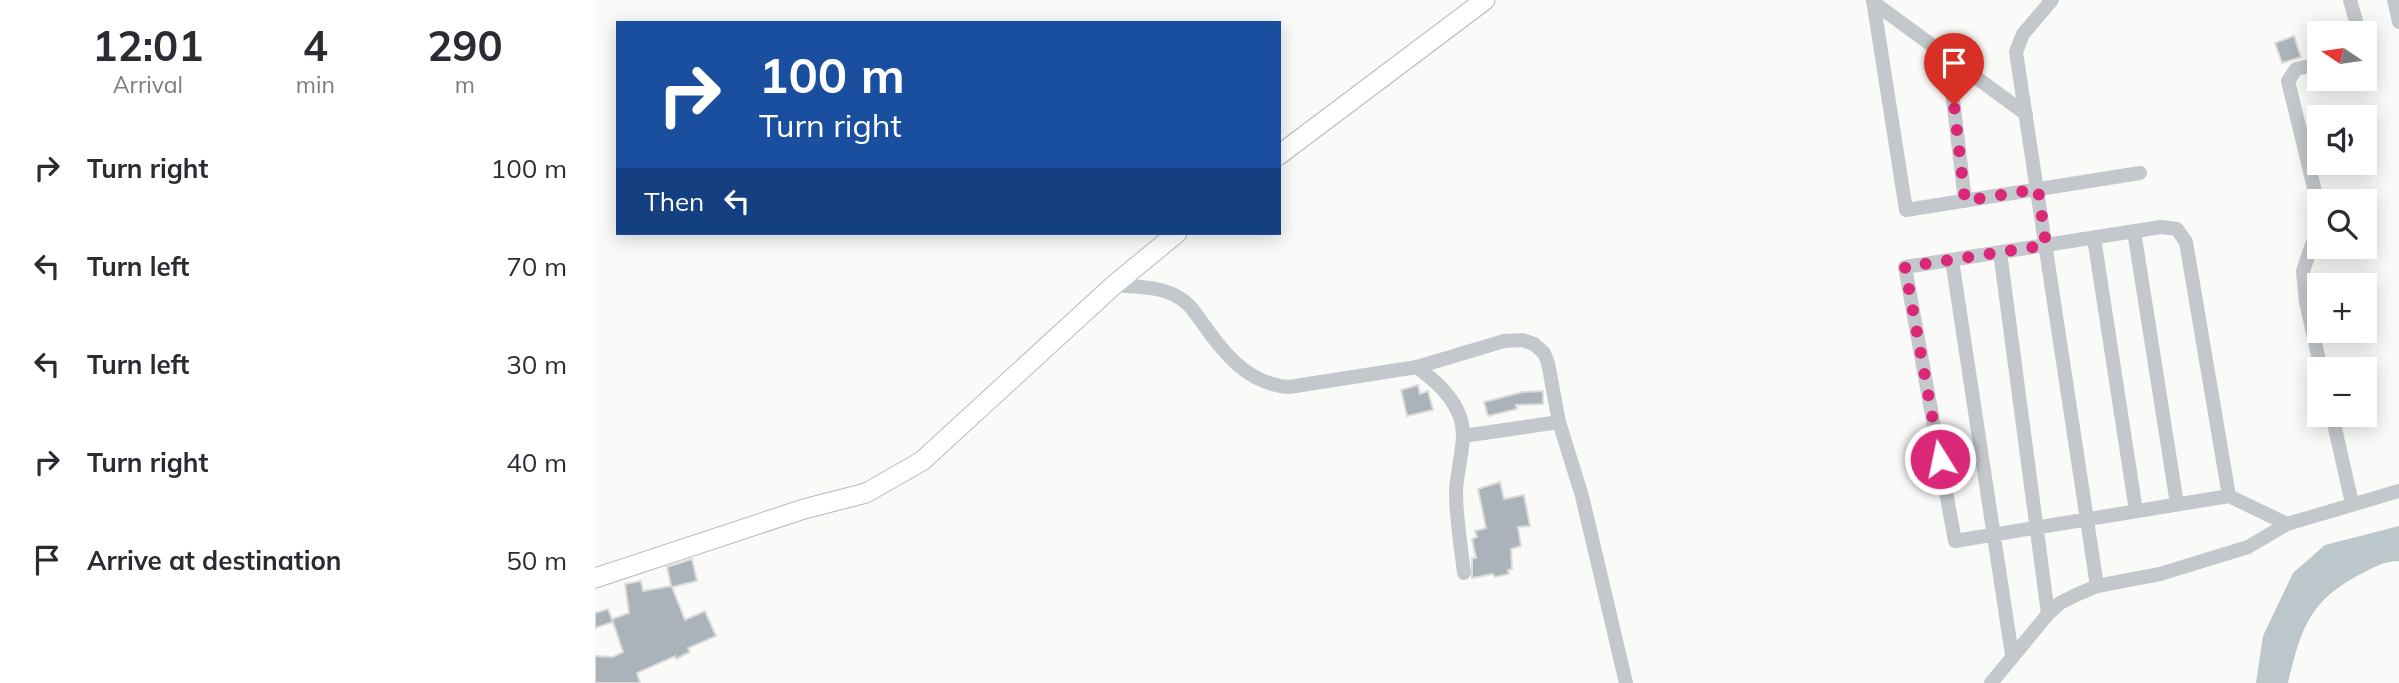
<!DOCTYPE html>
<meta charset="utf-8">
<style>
:root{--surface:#fff;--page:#f7f7f7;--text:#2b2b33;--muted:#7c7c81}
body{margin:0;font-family:Mulish,sans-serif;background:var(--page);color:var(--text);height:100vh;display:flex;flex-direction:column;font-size:26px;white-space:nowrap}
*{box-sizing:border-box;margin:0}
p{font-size:23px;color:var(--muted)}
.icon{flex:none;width:38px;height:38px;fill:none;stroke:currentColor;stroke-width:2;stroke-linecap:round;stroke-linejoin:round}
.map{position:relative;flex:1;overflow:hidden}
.details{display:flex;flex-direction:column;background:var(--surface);width:595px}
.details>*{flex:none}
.guide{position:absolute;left:21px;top:21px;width:665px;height:214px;border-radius:0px;box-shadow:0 4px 18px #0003;background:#1a4fa0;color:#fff;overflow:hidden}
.needle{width:46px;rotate:283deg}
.tools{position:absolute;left:1712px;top:21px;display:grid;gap:14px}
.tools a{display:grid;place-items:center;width:70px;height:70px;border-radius:0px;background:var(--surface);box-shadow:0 4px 18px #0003;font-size:35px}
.pin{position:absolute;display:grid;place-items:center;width:60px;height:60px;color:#fff;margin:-72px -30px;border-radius:50% 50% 50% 0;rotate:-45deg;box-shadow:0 0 7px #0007}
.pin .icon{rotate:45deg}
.me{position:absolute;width:77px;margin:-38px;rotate:350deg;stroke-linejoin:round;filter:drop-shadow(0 0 5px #0008)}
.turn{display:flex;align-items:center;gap:24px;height:147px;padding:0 28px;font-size:32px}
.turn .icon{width:91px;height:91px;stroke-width:2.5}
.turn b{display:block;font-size:49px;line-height:60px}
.then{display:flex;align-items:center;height:66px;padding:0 28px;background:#0003;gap:14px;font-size:26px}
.eta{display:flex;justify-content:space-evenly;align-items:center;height:119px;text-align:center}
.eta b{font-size:42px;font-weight:700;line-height:49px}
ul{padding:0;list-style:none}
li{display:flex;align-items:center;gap:21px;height:98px;padding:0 28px}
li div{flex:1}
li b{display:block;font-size:26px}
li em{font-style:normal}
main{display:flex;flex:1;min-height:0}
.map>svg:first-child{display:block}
.water{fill:#bbc7cb}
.building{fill:#aab3b9;stroke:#dcdcda;stroke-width:2}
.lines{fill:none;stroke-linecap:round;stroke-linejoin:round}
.secondary-casing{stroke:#b3babf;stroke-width:21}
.street{stroke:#c3c8cc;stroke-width:14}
.secondary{stroke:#fff;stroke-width:19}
.route{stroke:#db2777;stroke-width:12;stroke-dasharray:0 21.6}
</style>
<main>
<section class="details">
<div class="eta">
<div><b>12:01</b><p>Arrival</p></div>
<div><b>4</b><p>min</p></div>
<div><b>290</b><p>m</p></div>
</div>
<ul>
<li><svg class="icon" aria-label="right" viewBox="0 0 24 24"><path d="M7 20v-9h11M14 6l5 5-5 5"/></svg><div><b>Turn right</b></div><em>100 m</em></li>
<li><svg class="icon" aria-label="left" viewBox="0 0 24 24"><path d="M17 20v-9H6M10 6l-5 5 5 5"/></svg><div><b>Turn left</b></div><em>70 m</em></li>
<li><svg class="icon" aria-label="left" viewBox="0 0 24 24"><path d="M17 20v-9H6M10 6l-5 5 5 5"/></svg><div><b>Turn left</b></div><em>30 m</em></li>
<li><svg class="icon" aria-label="right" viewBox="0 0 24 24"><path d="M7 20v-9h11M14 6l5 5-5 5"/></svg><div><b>Turn right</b></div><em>40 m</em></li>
<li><svg class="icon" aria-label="arrive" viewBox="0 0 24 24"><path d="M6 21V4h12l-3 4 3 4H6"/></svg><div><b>Arrive at destination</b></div><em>50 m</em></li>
</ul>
</section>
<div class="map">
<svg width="1804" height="683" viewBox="0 0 1804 683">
<rect width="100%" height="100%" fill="#fafaf8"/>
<path class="water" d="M1804,526V561C1788,561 1778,568 1764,575C1713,602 1706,630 1693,683H1661L1668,636L1698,573L1730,545Z"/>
<path class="building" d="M1699,36L1706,57L1687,63L1680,43Z
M823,385L825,394L833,391L838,410L812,416L806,390Z
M948,391V404L921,405L922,409L893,416L889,402L928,392Z
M905,482L909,499L929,495L935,526L923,527L926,546L916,549L917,569L913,570L914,574L900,577L898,574L877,578V558H881L877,539L882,537L880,531L891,528L883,489Z
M97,559L102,581L77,587L90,620L110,611L121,636L93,648L95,652L81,659L80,656L42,673L45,683H0V656L18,657L28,652L17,619L34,613L30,584L46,581L48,591L76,586L72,567Z
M13,609L18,622L0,628V613Z"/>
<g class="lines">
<g class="secondary-casing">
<path id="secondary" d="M684,155L890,0
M0,578L209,509L271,493L327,461L519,285L582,233"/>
</g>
<path class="street" d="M1278,0L1311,210L1545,173
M1457,0L1428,34L1421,52L1502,586
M1755,0L1761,21L1759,33
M1799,0L1804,22
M1278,2L1431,114
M1353,57L1370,201
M1724,64L1701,69L1693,81L1723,204V227L1708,271L1711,302L1726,369
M1539,231L1582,504
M1499,238L1541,511
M1405,252L1453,614
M1357,260L1417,655
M519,285C540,287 565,286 583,297C595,303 601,315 609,325C630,355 654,384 694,387L822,367L909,341L927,340L939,344L949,353L953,363L964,422L987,496L1031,683
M822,367C845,384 869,406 868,437C867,455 862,473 861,491C861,519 866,546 869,573
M1737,415L1757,503
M868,436L964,422
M1634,496L1591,242L1582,229L1566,227L1310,267L1360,541L1634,496L1692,524
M1396,683L1453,614L1465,603L1483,594L1502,586L1565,574L1653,547L1692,524L1804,491"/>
<use href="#secondary" class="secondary"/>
</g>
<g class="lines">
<path class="route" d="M1345,459L1310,267L1451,245L1443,189L1370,201L1359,105"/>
</g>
</svg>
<div class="tools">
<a><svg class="needle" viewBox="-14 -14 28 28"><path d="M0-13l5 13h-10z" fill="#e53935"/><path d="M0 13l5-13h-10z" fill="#7c7c81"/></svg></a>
<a><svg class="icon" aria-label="sound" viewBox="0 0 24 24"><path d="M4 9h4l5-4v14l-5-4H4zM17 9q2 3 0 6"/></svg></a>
<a><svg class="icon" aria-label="search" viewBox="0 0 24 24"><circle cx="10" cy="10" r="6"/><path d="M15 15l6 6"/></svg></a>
<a>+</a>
<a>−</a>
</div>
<div class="pin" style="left:1359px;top:105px;background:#d93025"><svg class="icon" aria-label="arrive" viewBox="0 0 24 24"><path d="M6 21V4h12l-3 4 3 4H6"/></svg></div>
<svg class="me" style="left:1345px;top:459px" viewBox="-20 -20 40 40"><circle r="17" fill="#db2777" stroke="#fff" stroke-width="3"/><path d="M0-11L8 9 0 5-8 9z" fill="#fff"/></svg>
<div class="guide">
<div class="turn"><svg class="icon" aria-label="right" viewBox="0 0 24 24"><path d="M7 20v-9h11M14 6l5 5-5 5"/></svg><div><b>100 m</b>Turn right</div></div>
<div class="then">Then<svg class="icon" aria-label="left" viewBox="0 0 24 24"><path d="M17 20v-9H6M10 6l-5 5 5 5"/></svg></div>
</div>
</div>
</main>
